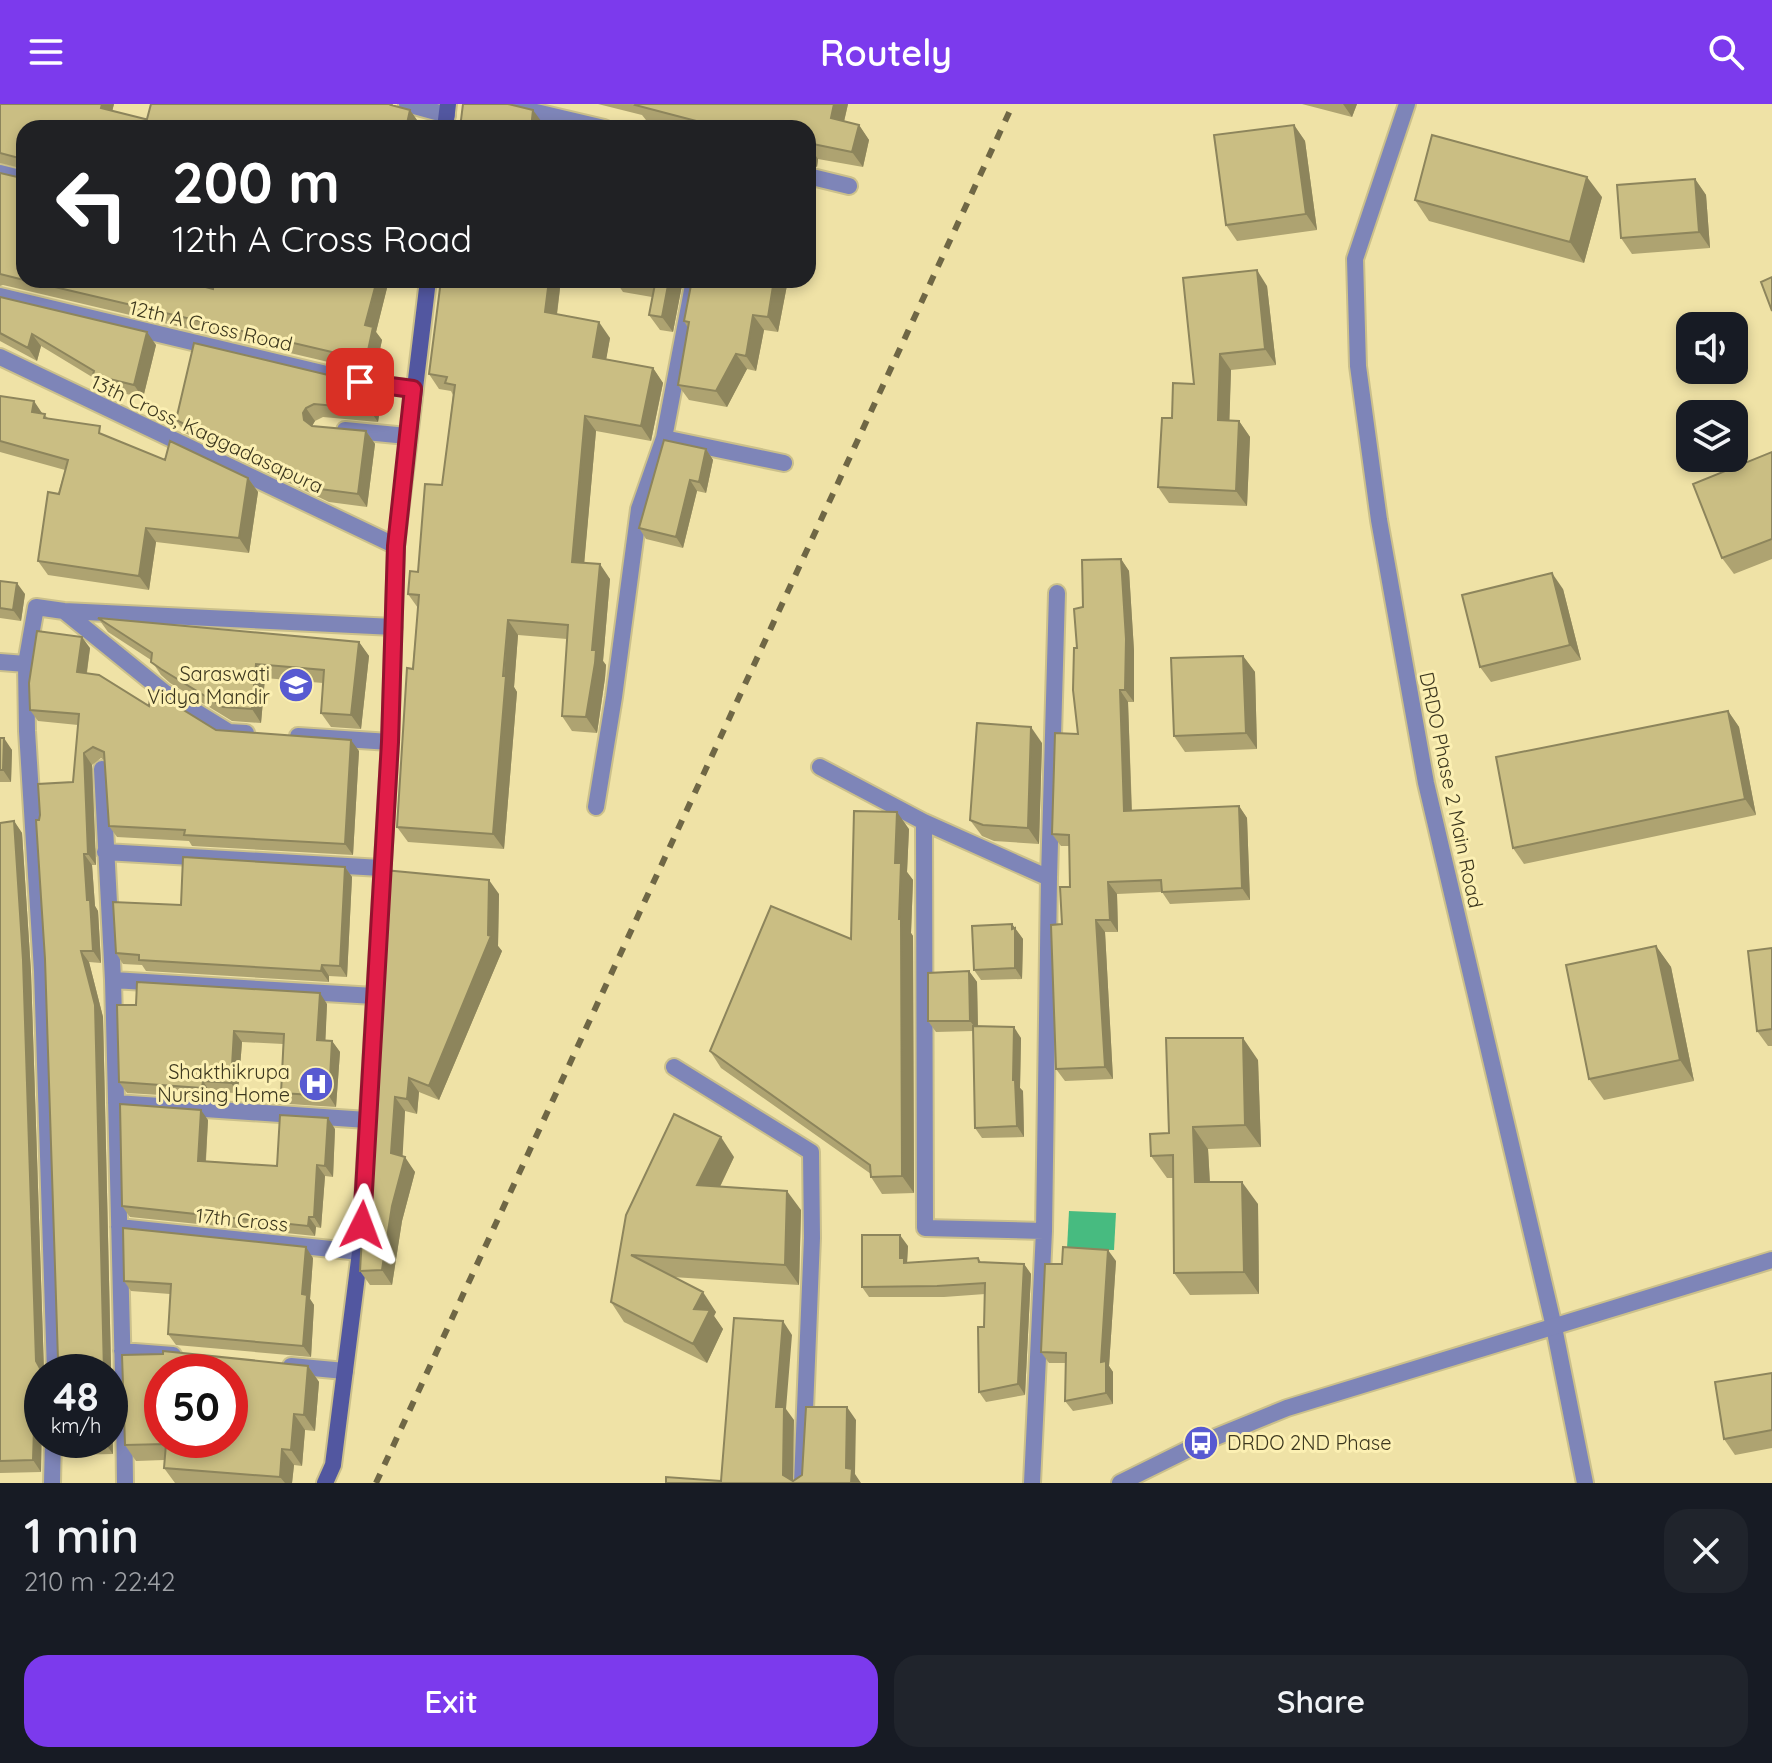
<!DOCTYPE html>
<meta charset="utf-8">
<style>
:root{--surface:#171b24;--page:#20242c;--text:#f1f3f6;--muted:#9ea1a6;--accent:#7c3aed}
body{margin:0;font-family:Quicksand,sans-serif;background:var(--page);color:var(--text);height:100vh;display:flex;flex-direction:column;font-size:30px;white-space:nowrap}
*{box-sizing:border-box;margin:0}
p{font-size:26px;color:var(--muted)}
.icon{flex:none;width:44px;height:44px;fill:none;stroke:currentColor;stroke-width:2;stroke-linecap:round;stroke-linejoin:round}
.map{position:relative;height:1379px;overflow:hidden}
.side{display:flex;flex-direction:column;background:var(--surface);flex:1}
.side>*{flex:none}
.banner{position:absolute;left:16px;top:16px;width:800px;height:168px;border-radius:24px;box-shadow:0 4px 12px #0003;background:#202124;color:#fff;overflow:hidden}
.fabs{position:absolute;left:1676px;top:208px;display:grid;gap:16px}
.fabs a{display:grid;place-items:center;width:72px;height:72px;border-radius:16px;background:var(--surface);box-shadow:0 4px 12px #0003;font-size:40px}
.speed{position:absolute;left:24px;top:1250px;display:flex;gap:16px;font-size:40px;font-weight:700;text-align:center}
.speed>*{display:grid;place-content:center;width:104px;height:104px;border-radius:50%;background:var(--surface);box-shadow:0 4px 12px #0003;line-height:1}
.speed small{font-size:20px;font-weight:400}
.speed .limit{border:12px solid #d22;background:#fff;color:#111}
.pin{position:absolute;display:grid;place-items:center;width:68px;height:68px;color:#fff;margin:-34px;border-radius:16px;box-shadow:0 4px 12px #0006}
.me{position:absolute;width:88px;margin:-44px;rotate:3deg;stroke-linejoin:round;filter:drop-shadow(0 0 6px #0008)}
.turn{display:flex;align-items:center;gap:28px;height:168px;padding:0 24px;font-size:36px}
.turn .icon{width:104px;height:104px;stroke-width:2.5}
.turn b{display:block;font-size:56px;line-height:68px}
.round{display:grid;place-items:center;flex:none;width:84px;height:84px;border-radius:24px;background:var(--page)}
.overview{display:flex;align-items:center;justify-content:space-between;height:136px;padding:0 24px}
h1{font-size:48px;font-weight:600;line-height:60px}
.primary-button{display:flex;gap:16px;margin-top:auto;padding:16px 24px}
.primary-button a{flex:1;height:92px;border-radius:24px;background:var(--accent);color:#fff;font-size:32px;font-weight:600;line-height:92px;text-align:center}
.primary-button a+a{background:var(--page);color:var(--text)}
header{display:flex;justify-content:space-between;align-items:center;height:104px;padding:0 24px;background:var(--accent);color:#fff;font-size:36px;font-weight:600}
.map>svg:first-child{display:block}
.forest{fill:#47bb80}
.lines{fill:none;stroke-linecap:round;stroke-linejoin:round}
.minor-casing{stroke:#cbc08b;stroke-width:20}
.tertiary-casing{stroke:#cbc08b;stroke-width:20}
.secondary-casing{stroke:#cbc08b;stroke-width:20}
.minor{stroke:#7e85b8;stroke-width:16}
.tertiary{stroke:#7e85b8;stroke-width:16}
.secondary{stroke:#5257a0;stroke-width:16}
.rail{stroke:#6f6745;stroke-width:6;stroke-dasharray:10 10;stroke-linecap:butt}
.wall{fill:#aea371}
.shaded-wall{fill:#8d855c}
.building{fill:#cabe83;stroke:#8d855c;stroke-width:2;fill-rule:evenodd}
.route-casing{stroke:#92132f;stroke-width:20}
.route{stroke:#e11d48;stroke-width:14}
.labels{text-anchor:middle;stroke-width:6;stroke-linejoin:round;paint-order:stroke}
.street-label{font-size:20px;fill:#3d381f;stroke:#fcf0b3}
.poi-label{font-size:20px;fill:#3d381f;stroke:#fcf0b3;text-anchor:end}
</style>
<header><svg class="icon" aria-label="menu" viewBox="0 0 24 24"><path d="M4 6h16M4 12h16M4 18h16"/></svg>Routely<svg class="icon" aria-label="search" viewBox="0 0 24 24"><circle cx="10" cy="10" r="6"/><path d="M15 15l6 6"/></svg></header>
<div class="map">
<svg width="1772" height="1379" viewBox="0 0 1772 1379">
<rect width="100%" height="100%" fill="#efe2a6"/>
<path class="forest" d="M1069,1107L1116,1109L1114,1146L1067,1145Z"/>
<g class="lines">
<g class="minor-casing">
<path id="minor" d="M407,0L447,11
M502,0L604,24
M1407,0L1355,155L1358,262L1379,416L1426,679L1554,1223L1585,1379
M0,69L24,75
M808,72L849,82
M0,192L360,278L413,285
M0,253L396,442
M345,326L407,332
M664,334L784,359
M64,507L164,588L229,628L246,629
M0,558L26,560
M298,632L390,638
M820,663L924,718L1049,774
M102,665L113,876L123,1271
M596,703L614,593L639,405L664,334L694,176
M924,718L925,1124L1044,1127
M105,748L381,764
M113,876L374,892
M674,963L811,1048L812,1134L802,1379
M116,999L367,1016
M119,1123L360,1148
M122,1247L173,1251
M291,1262L345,1267
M55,1268L42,867L27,627L26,560L36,503L64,507L394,523
M124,1299L125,1379
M52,1379L53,1336
M1032,1379L1044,1127L1049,774L1057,489"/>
</g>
<g class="tertiary-casing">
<path id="tertiary" d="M1120,1379L1201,1339L1287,1304L1772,1156"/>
</g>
<g class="secondary-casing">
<path id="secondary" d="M445,24L448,0
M325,1379L333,1361L360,1148L390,638L396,442L428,176"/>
</g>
<use href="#minor" class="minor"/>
<use href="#tertiary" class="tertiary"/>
<use href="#secondary" class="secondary"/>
<path class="rail" d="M376,1379L1013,0"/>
</g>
<path class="wall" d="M0,0H114L112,7L145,15L397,2L410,6L419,19L24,24V65L0,59Z
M598,0H848L844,18L859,21L869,36L863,63L818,55L817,63L808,62V24H676L646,16L642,11Z
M1302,0H1357L1352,13Z
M1294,21L1305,37L1317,126L1237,137L1226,121Z
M0,69L24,176L213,185L214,176H389L376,228L382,236L375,269L3,181L0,182Z
M1695,75L1706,91L1710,144L1632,150L1621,134Z
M1602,93L1584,159L1429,117L1415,96Z
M441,176H561L557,211L610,234L606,255L653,264L663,279L651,337L596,327L584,459L610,475L603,557L606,561L605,574L597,629L572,627L562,612L567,535L518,531L514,583L517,588L504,745L408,738L397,723L418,504L408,490L418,468L442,381L453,291L451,287L439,285L429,270Z
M615,176H683L673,228L660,226L649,211L652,193L623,188Z
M788,176L778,228L764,226L756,267L747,265L727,303L689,296L678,281L688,224L684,217Z
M1267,182L1276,261L1231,266L1229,317H1239L1250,333L1247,402L1169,399L1158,383L1194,280Z
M0,193L156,241L143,294L102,284L97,276L41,242L37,257L0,237Z
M349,276L373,279L382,292L378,318L323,313L315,317L312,322L366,327L375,340L367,403L329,398L185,329L176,316Z
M0,292L42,309L48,314L107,332L165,356L248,374L258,388L249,449L156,438L149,486L48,471L38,457L65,366L0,348Z
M706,345L713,356L706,389L697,387L683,444L646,435L639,424Z
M1772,348V455L1734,470L1722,454Z
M1121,455L1129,467L1134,547V598H1128L1132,706L1239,702L1247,714L1250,796L1170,800L1162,788L1117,790L1118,828H1105L1113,975L1065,977L1056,965L1062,820L1070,783L1069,742H1061L1052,730L1078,630L1077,544L1083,503Z
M0,477L25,490L21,517L0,514Z
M1563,485L1581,556L1491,578L1480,563Z
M98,514L359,538L369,552L361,625L331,623L321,609L323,579L265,574L261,619L232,617L170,579L161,571L151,556L108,528Z
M90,544L87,569L149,602L216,626L359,647L353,751L192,742L189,737L117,733L109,722L104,656L101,654L92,661L96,761H92L95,802L98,807L101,859L89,858L103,913L113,1350L64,1351L56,1340L110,1336L42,1268L41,1368L0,1369V719L14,717L22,729L31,868L44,1266L48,1267L56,1262L58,1256L45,855L39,716L73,678L78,621L38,617L30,606Z
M1243,552L1255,568L1257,645L1185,648L1174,632Z
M1728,607L1739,623L1756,711L1524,760L1513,744Z
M0,634L12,646L11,678H0Z
M1042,639L1039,740L994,737L982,732L970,716Z
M909,725L907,768L913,776L911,829L913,832L914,1089L882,1090L871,1073V1070L721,964L710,947L851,835Z
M345,763L352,773L347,873L329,872V878L146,867L142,861L123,860L116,849L181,801Z
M384,766L499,790L498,842L502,847L439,996L419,988L417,1010L405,1007L402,1052L415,1068L402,1117L392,1181H370L360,1167Z
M1012,820L1023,835L1022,875L981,876L974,866Z
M1656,842L1671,863L1694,977L1604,996L1589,975Z
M1772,844V942H1768L1757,927Z
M969,867L977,878L978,922L1021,934L1020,984L1023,987L1024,1033L982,1034L975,1024L973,927L936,928L928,917Z
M327,900L325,937H332L340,948L336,1003L289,1000L281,989L283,940L242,938L238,989L210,988V994L127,989L119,978L117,901Z
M1258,956L1261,1043L1208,1045L1210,1078L1258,1100L1259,1190L1190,1191L1174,1169L1173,1074H1167L1151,1052Z
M208,1016L206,1057L277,1062L335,1025L333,1073L325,1072L321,1124L316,1123L315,1132L130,1113L122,1102Z
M734,1053L720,1083L801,1106L799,1181L672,1173L716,1208L714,1212L723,1225L707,1259L624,1218L611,1198L626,1111Z
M908,1142L907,1159L978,1154L981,1158L1024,1160L1031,1170L1025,1291L986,1298L979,1288L984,1223L985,1190L944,1193H869L862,1183Z
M313,1154L310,1195L314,1201L311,1253L176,1241L168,1230L170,1190L131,1187L124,1177Z
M1116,1157L1109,1262L1113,1268V1300L1073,1307L1065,1297L1066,1259H1049L1041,1248L1062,1160Z
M308,1262L319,1278L315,1327L305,1326L302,1362L294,1361L292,1379H175L164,1364V1356L136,1357L125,1341Z
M1772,1269V1344L1735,1351L1724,1335Z"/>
<path class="shaded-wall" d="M102,0H114L110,16L101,4Z
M834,0H848L841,30L831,14Z
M1343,0H1357L1352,13Z
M410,6L419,19L418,24H406Z
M533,6L544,21L543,24H531Z
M859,21L869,36L863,63L852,48Z
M1294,21L1305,37L1317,126L1306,110Z
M808,40L818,55L817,63L808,50Z
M1587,73L1602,93L1584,159L1570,138Z
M1695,75L1706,91L1710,144L1699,128Z
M808,77L813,85L808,113Z
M1257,166L1267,182L1276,261L1265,245Z
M377,176H389L376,228L382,236L375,269L366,256L365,221Z
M549,176H561L555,224L545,208Z
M669,176H683L673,228L662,213Z
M774,176H788L778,228L768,213Z
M753,211L764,226L756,267L746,252Z
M599,218L610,234L604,268L593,253Z
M147,228L156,241L143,294L134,281Z
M32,230L41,242L37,257L28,244Z
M736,250L747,265L727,303L716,287Z
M1220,250L1231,266L1229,332L1218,316Z
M653,264L663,279L651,337L641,322Z
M373,279L382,292L378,318L369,305Z
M34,297L44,312L32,308Z
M306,304L315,317L312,322L304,316L303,309Z
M585,312L596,327L583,473L572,458Z
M1239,317L1250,333L1247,402L1236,387Z
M366,327L375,340L367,403L358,390Z
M706,345L713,356L706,389L699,378Z
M248,374L258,388L249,449L239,434Z
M690,376L697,387L683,444L676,433Z
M146,424L156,438L149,486L139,472Z
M1121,455L1129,467L1134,547V598L1125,586Z
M600,460L610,475L603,557L606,561L605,574L597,629L586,613Z
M1552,469L1563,485L1581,556L1570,541Z
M17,479L25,490L21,517L13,506Z
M508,516L518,531L514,583L517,588L504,745L493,730Z
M82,533L90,544L85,580L77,568Z
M359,538L369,552L361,625L351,611Z
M1243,552L1255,568L1257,645L1246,629Z
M256,560L265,574L261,619L252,605Z
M1120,586L1128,598L1132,719L1124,707Z
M1728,607L1739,623L1756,711L1745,695Z
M1031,623L1042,639L1039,740L1028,724Z
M4,634L12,646L11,678L3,666Z
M351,636L359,647L353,751L345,740Z
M84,649L92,661L96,761L88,750Z
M1239,702L1247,714L1250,796L1242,784Z
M897,708L909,725L907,768L913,776L911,829L913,832L914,1089L902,1072L899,815L895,759Z
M14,717L22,729L31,868L44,1268H43L36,1257Z
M84,750L92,761L95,802L98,807L101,859L93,847L87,796Z
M345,763L352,773L347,873L340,862Z
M489,776L499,790L498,842L502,847L439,996L429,982L488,831Z
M1108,778L1117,790L1118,828L1110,816Z
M1096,816L1105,828L1113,975L1105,963Z
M1012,820L1023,835L1022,875L1015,864Z
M1656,842L1671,863L1694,977L1680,956Z
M81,847L89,858L103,913L113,1350L105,1339V1336H110V1268H104Z
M322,861L329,872V878L321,867Z
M969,867L977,878L978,927L970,917Z
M320,889L327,900L325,947L317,936Z
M1014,923L1021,934L1020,984L1023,987L1024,1033L1017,1022L1013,976Z
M234,927L242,938L238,989L231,979Z
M1243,934L1258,956L1261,1043L1245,1021Z
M332,937L340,948L336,1003L329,992Z
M409,974L419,988L417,1010L407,995Z
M203,977L210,988V994L202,984Z
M395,993L405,1007L402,1063L391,1049Z
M201,1006L208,1016L205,1067L198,1057Z
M328,1014L335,1025L333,1073L325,1062Z
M1193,1023L1208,1045L1211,1100L1195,1078Z
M721,1033L734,1053L711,1101L697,1081Z
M405,1053L415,1068L402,1117L392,1181L382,1166L392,1102Z
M317,1061L325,1072L321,1124L314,1113Z
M1242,1078L1258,1100L1259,1190L1244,1168Z
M787,1087L801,1106L799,1181L785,1161Z
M309,1113L316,1123L315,1132L308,1122Z
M900,1131L908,1142L907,1159L911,1170L900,1154Z
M306,1143L313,1154L310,1195L314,1201L311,1253L303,1242L302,1190Z
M1108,1146L1116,1157L1109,1262L1113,1268V1300L1106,1289L1101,1258Z
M1024,1160L1031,1170L1025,1291L1018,1280Z
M703,1188L716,1208L714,1212L723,1225L707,1259L693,1240L694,1205Z
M783,1217L792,1231L786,1305L794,1316L793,1379L783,1371L776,1303Z
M308,1262L319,1278L315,1327L304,1311Z
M847,1303L856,1316L855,1370L861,1379H851L846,1364Z
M294,1310L305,1326L302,1362L291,1346Z
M40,1315L42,1317L41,1368L33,1356L34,1324Z
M282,1345L294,1361L292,1379H285L280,1373Z"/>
<path class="building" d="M0,0H102L101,4L145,15H147L151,0H392L391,1L410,6L406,24H24V58L23,55L0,49Z
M463,0H508L533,6L531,24H460Z
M636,0H834L831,14L859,21L852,48L808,39V24H723L635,1Z
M1294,21L1306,110L1226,121L1214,31Z
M1432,31L1587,73L1570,138L1415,96Z
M24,66V176L0,170V69L17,73Z
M1695,75L1699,128L1621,134L1617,81Z
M1257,166L1265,245L1220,250L1218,316L1239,317L1236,387L1158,383L1162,314H1172L1173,279L1194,280L1183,174Z
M1772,173V207L1761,178Z
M25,176H179L213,185L214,176H377L365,221L373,223L366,256Z
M441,176H549L545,208L599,218L593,253L653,264L641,322L585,312L572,458L600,460L592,546H596L595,559L586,613L562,612L568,521L508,516L503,572H506L493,730L397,723L407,564L413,565L419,491L408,490L410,467L418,468L425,380L442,381L455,281L445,279L447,273L429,270Z
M631,176H669L662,213L649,211L655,180Z
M692,176H774L768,213L753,211L746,252L736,250L716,287L678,281L689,218L684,217Z
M0,193L147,228L134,281L93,271L94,267L32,230L28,244L0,229Z
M194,239L349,276L373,279L369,305L314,300L306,304L303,309L304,316L312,322L366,327L358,390L320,385L176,316Z
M0,292L34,297L32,308L45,310L44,314L100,322L99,329L165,356L170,337L248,374L239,434L146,424L139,472L38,457L48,388L59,390L68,356L0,337Z
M664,336L706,345L699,378L690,376L676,433L639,424Z
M1772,348V435L1722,454L1693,380Z
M1121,455L1126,535L1125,586H1120L1124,707L1239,702L1242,784L1162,788L1161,776L1108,778L1110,816H1096L1105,963L1056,965L1051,821L1062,820L1060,783H1070L1069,731L1052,730L1055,629L1078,630L1073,586L1074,544H1077L1074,505L1083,503L1082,456Z
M1552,469L1570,541L1480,563L1462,491Z
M0,477L17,479L13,506L0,504Z
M98,514L359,538L351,611L321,609L324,566L256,560L252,605L223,603L161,565L151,558L152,549Z
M37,527L82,533L77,568L99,571L149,602L151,586L216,626L351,636L345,740L184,731L185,726L109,722L104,648L93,643L84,649L88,750H84L87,796H90L93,847H81L95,901L104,1268H42V1315H40L34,1324L33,1356L0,1357V719L14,717L23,856L36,1257L41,1266L48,1267L56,1262L58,1256L45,855L36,716H39L40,711L38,680L73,678L79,610L30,606L29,579Z
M1243,552L1246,629L1174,632L1171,554Z
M1728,607L1745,695L1513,744L1496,653Z
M977,619L1031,623L1028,724L983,721L970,716Z
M0,634H4L3,666H0Z
M854,707L897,708L895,759H901L899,815H901L902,1072L871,1073L870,1061L710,947L771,802L851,835Z
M183,753L345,763L340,862L322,861L321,867L139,856V851L116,849L113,798L181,801Z
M384,766L489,776L488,831L491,832L429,982L409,974L407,995L395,993L391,1049L405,1053L392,1102L382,1166L360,1167Z
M1012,820V825L1015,824V864L974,866L972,822Z
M1656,842L1680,956L1589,975L1566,861Z
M1772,844V925L1757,927L1748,847Z
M969,867L970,917H928V869Z
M137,878L320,889L317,936L332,937L329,992L281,989L284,930L234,927L231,979L203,977L202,984L119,978L117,901H136Z
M973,922L1014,923L1013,976H1015L1017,1022L975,1024Z
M1166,934H1243L1245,1021L1193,1023L1195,1078H1242L1244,1168L1174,1169L1173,1051L1151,1052L1150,1030L1169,1029Z
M120,1000L201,1006L198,1057H200L277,1062L280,1011L328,1014L325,1062L317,1061L314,1113H309L308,1122L122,1102Z
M674,1010L721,1033L697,1081L787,1087L785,1161L631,1151L703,1188L694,1205L710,1206L693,1240L611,1198L626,1111Z
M123,1124L306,1143L302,1190L307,1191L303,1242L168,1230L171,1180L124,1177Z
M862,1131H900V1154H904V1159L978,1154L979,1158L1024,1160L1018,1280L979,1288L978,1223H984L985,1179L937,1182L862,1183Z
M1063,1143L1108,1146L1101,1258L1106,1257V1289L1065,1297L1066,1249L1041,1248L1045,1160H1062Z
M734,1214L783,1217L776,1303H784L783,1371L793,1377L802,1371L806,1303H847L846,1364L852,1365L851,1379H666V1373L721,1377Z
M163,1247L308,1262L304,1311L294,1310L291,1346L282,1345L280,1373L164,1364L166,1340L125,1341L122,1251L163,1250ZM162,1268H230V1336H162Z
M1772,1269V1326L1724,1335L1715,1278Z
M55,1336H105V1339L56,1340Z"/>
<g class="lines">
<g class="route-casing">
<path id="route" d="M360,278L413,285L396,442L390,638L362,1121"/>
</g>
<use href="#route" class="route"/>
</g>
<defs>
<g id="school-disc" transform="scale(1.8)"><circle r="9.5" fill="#585ad1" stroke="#fcf0b3"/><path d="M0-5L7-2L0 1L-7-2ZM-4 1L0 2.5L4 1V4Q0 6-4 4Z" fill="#fff"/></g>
<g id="hospital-disc" transform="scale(1.8)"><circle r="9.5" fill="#585ad1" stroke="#fcf0b3"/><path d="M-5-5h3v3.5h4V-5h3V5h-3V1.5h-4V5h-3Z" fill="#fff"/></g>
<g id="bus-disc" transform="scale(1.8)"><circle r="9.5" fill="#585ad1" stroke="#fcf0b3"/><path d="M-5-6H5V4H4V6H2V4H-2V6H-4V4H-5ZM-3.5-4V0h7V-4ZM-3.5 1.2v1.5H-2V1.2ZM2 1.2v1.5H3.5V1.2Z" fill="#fff"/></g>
</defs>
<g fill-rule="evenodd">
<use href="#school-disc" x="296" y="581"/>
<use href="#hospital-disc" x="316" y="980"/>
<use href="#bus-disc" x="1201" y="1339"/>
</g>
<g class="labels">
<g class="street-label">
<text transform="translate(211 222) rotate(13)" y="7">12th A Cross Road</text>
<text transform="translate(207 330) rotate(25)" y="7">13th Cross, Kaggadasapura</text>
<text transform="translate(1451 686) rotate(78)" y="7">DRDO Phase 2 Main Road</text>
<text transform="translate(242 1116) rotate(6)" y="7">17th Cross</text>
</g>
<g class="poi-label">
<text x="270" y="577">Saraswati<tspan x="270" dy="23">Vidya Mandir</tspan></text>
<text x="290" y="975">Shakthikrupa<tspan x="290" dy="23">Nursing Home</tspan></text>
<text x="1227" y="1346" text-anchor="start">DRDO 2ND Phase</text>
</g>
</g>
</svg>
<div class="fabs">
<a><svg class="icon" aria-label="sound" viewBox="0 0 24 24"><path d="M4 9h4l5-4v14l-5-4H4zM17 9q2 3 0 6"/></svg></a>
<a><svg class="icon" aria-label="layers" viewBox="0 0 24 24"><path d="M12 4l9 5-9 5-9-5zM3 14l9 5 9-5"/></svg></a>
</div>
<div class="speed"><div>48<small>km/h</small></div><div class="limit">50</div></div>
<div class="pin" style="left:360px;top:278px;background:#d93025"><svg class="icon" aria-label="arrive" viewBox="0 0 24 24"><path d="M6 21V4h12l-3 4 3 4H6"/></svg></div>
<svg class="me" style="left:362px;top:1121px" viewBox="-20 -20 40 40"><path d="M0-17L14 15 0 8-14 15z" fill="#e11d48" stroke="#fff" stroke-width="4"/></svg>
<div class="banner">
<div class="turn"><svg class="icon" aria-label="left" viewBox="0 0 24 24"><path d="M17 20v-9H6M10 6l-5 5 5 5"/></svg><div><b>200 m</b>12th A Cross Road</div></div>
</div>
</div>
<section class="side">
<div class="overview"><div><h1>1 min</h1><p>210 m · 22:42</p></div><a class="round"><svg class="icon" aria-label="close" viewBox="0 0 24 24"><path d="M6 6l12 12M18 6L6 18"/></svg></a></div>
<div class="primary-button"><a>Exit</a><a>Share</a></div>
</section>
